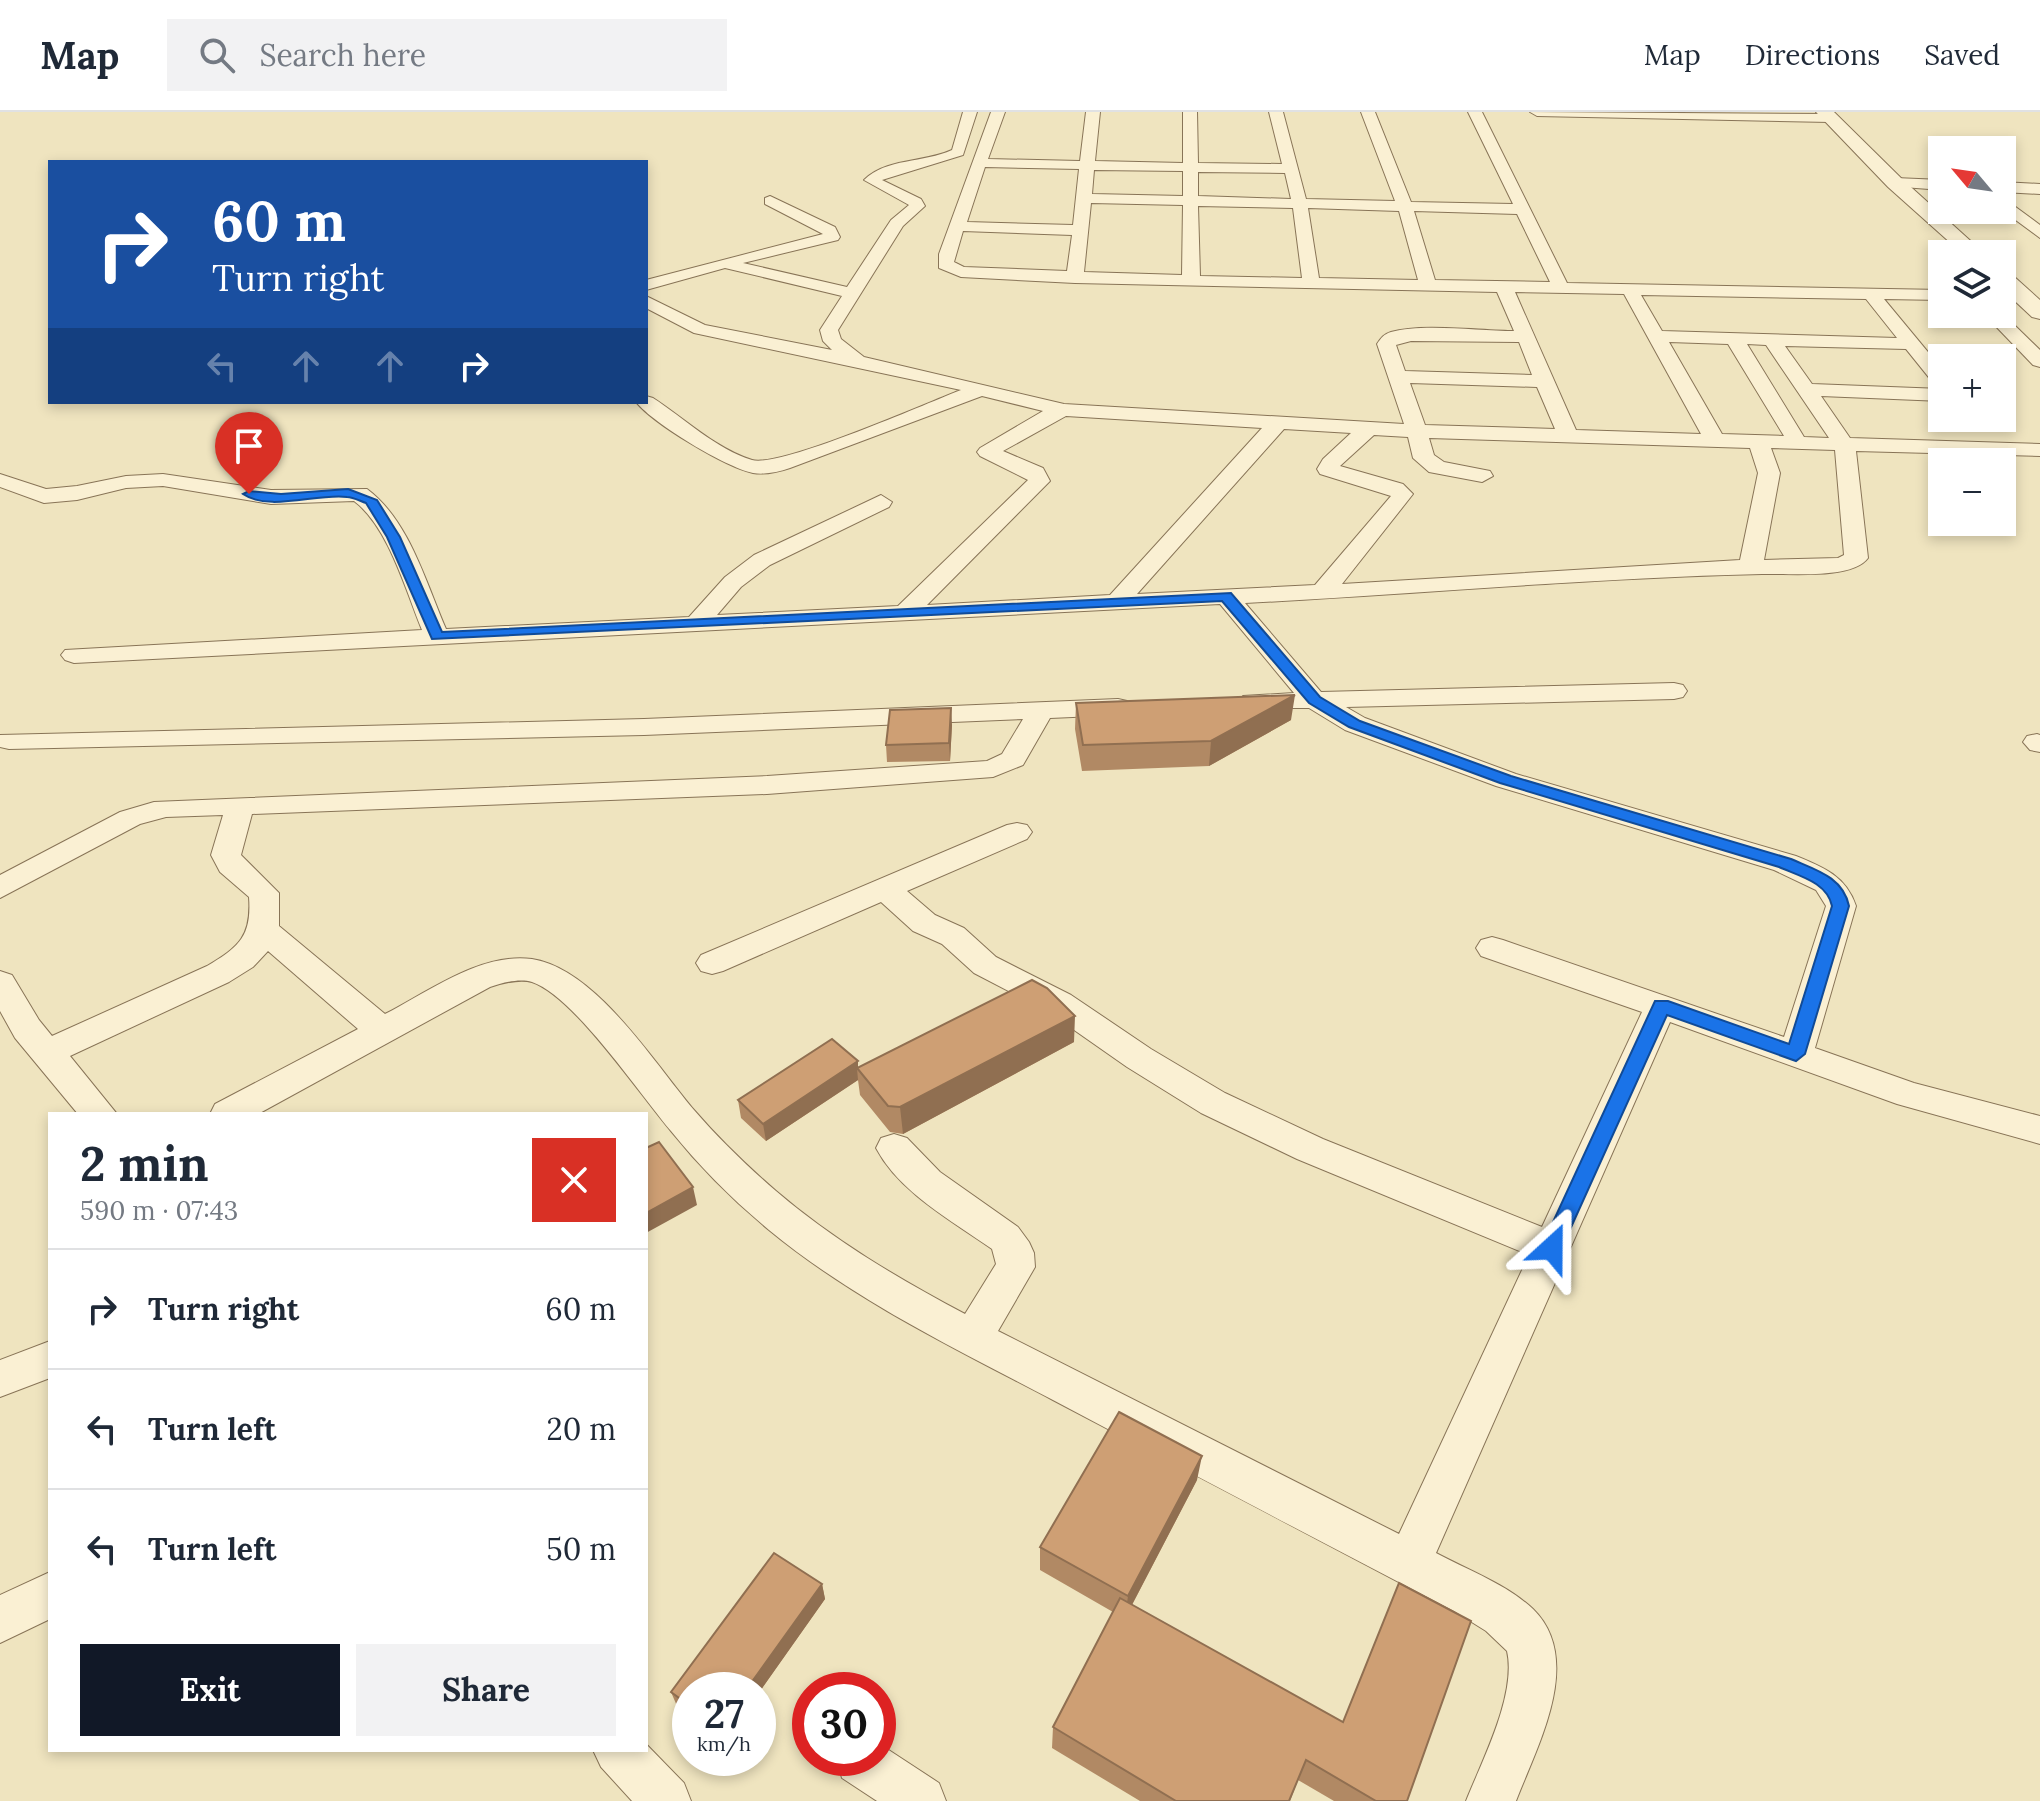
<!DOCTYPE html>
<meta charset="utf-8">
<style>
:root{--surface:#fff;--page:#f2f2f3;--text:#1f2937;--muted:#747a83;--line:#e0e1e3;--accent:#111827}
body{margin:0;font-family:Lora,serif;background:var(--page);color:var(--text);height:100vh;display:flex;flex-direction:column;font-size:30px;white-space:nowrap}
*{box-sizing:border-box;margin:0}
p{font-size:26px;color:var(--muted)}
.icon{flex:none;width:44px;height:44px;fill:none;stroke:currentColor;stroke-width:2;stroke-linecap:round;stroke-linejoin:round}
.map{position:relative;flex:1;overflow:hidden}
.details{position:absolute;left:48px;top:1000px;width:600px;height:640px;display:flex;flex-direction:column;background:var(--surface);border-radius:0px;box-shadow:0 4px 12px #0003}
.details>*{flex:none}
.top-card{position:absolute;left:48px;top:48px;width:600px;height:244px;border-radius:0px;box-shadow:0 4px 12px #0003;background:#1a4fa0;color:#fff;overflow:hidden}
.needle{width:52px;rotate:299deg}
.controls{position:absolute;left:1928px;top:24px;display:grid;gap:16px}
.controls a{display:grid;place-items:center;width:88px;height:88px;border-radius:0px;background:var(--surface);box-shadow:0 4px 12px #0003;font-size:40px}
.speed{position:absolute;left:672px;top:1560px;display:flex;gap:16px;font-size:40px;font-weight:700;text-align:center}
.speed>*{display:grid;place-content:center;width:104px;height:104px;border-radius:50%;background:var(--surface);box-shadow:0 4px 12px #0003;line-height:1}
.speed small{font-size:20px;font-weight:400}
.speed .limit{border:12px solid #d22;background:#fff;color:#111}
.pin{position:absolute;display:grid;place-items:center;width:68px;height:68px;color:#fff;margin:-82px -34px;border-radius:50% 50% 50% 0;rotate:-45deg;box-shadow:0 0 8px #0007}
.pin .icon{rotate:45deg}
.me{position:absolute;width:88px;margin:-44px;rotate:24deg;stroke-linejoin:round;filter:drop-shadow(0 0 6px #0008)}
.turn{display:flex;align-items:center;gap:28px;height:168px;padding:0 32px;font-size:36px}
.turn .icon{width:104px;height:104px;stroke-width:2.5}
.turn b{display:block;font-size:56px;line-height:68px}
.lanes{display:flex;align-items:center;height:76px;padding:0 32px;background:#0003;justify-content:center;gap:40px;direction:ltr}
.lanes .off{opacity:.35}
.round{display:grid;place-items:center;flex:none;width:84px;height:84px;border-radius:0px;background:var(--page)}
.summary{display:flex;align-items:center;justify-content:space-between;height:136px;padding:0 32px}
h1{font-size:48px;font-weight:700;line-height:60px}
.cta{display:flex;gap:16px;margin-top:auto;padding:16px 32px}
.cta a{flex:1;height:92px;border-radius:0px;background:var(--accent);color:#fff;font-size:32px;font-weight:700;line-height:92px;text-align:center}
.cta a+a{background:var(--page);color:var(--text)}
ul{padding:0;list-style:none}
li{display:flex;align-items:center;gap:24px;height:120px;padding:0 32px;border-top:2px solid var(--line)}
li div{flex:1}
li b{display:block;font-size:30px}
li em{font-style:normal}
header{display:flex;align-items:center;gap:48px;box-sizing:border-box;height:112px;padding:0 40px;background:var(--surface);border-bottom:2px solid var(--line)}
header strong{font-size:38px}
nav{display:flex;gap:44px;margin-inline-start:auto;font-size:28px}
.search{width:560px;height:72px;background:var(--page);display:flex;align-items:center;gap:20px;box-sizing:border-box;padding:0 28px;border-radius:0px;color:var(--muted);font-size:30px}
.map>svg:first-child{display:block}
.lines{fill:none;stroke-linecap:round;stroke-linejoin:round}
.minor-casing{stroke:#887457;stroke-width:2}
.tertiary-casing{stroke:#887457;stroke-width:2}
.minor{fill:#faf0d3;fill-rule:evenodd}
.tertiary{fill:#faf0d3;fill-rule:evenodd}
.wall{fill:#b18964}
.shaded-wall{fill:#906f51}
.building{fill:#ce9f74;stroke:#906f51;stroke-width:2}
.route{fill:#1a73e8;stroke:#114b97;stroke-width:2}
</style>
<header>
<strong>Map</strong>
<div class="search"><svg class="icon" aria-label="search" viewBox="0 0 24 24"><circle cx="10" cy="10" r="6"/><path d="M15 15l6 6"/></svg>Search here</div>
<nav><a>Map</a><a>Directions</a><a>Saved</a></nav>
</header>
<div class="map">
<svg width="2040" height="1689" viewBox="0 0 2040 1689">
<rect width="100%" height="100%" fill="#efe4bf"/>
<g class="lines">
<g class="minor-casing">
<path id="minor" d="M963,0H977L963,43L882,68L921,87L925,94L903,114L838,218L841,227L864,245L1064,292L1404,312L1377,232C1381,226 1384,222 1391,220C1422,211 1480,219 1514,219L1497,180L1075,171L961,165L939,156V142L991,0H1005L988,47L1080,49L1086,0H1100L1095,49L1183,51V0H1197L1198,51L1282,52L1269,0H1283L1306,87L1395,89L1361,0H1375L1411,90L1513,92L1468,0H1482L1567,171L1942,178V188L1884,187L1942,257V275L1935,273L1906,237L1785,234L1812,272L1942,277V289L1821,284L1850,326L2040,332V344L1856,339L1868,446C1852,468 1788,461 1762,462C1590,466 1417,482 1245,491L1321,580L1674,571L1683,573L1687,579L1683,585L1674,587L1346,595L1365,606L1516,662L1796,744C1823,755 1846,764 1856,794L1815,936L1914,971L2040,1004V1032L1897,992L1670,910L1436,1441C1468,1458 1506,1472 1533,1497C1585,1548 1537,1634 1516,1689H1466C1482,1649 1517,1582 1507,1539L1486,1519L1454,1499C1320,1429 1186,1359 1053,1288C956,1237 854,1188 769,1118C733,1088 700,1055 671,1019C641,984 574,884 532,870C519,866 502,871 490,875L258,1002H210L215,992L358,917L268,839L253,855L229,870L70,944L117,1002H78L15,926L0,899V859L12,863L39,908L52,924L207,854C239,835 252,824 249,785L220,760L211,743L223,703L166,705L140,712L0,786V763L120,700L154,690L767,664L987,649L1002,642L1023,607L644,623L9,637L0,635V623L644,607L1118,587L1127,589L1131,595L1127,601L1118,603L1050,606L1023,653L993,665L767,682L252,702L241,743L279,781V814L385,902C428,880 481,840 532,847C596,857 654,951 694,998C719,1027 747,1054 776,1079C833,1128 899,1167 965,1202L996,1152L992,1137C952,1109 899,1080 876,1036L881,1026L894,1022L907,1026L940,1060L1018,1115L1029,1130L1034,1141L1035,1155L998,1219L1399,1422L1529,1143L1297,1047L1201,1001L1127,955L1047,899L974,861L942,832L913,819L881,790L723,859L712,862L701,859L696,851L701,843L1007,713L1017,711L1027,713L1032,720L1027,727L907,779L935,803L964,816L996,845L1071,883L1151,937L1225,981L1323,1027L1542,1115L1642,900L1481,844L1476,836L1481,828L1492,825L1503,828L1784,925L1826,794L1816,778L1774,758L1496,674L1345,618L1309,596H1243L1239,590L1243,584L1294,581L1220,492L74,551L65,548L61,543L65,538L422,518C406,479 388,414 354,389L271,392L163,374L126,376L77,388L44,391L0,375V362L46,377L77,374L126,364L163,362L271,378L367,377C409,408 426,471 446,517L689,505L725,465L754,443L881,383L892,390L889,395L770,453L741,475L717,503L898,494L1028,368L980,344L977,340L980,336L1043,299L982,284L790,356C778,360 765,363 753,361C725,355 654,312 636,290H646V284L653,286C684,306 716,337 752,348C780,356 925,292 961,278L694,221L646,196V184L705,213L832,238L823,229L820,218L842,184L725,156L646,178V168L823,122L765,92V86L770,84L835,115L840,125L838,128L743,151L847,175L891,108L909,93L864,68C886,46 924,51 952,38ZM985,55L1079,57L1073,113L967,110ZM1094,58L1183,59V84L1092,82ZM1198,60L1285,61L1291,87L1198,84ZM1091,91L1183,93L1182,163L1084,160ZM1198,94L1293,96L1302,166L1200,164ZM1308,96L1399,99L1418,168L1319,166ZM1414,99L1517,102L1550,170L1435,168ZM963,119L1072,123L1067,159L964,155L954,150ZM1515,180L1624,182L1701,322L1576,318ZM1641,183L1866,187L1897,226L1662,219ZM1411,229L1519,230L1532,263L1405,259L1396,233ZM1669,230L1728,232L1784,324L1722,322ZM1747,232L1766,233L1829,326L1804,325ZM1410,271L1537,275L1555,317L1425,313ZM1066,304L1262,316L1110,483L927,493L1050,369L1043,356L1003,339ZM1284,317L1351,321L1323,347L1317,357L1320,362L1391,384L1315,473L1137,482ZM1374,323L1408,325L1413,346L1429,360L1482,370L1493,364L1490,359L1444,350L1434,343L1429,326L1750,336L1758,361L1740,448L1342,472L1413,382L1403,372L1340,354ZM1771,336L1835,338L1844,443L1838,446L1764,448L1780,361Z
M1530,0L1830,2L1837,6L1830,10L1537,4Z
M1895,66L1942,68V78L1890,74L1887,71Z
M2002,70L2040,72V82L2002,80Z
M2002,85L2040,113V126L2002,98Z
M2002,201L2040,238V255L2033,253L1984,202Z
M2037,622L2040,623V640L2030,638L2023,630L2027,624Z
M50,1229V1266L0,1285V1248Z
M50,1460V1507L0,1531V1483Z
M878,1631L939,1671L946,1689H877L842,1666L836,1646H878Z
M646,1632L684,1671L691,1689H632L601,1655L593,1638H646Z"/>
</g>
<g class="tertiary-casing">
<path id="tertiary" d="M1816,0H1834L1902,67L1985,142H1963L1888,75Z
M2002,160L2010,161L2040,188V207L2032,205L2002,177Z"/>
</g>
<use href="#minor" class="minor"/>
<use href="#tertiary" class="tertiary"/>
</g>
<path class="wall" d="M1076,591L1291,608L1209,654L1082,659L1075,617Z
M952,613L950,649L887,650L886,633Z
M1074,930L903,1022L890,1020L860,983L858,968L766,1029L741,1006L738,988L858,949V955Z
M1197,1368L1132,1493L1407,1689H1334L1298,1668L1290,1689H1140L1052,1636L1053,1615L1113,1500L1040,1458V1435Z
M822,1472L825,1487L758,1582V1578H690V1604L677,1594L671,1580Z"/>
<path class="shaded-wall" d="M1295,583L1291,608L1209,654L1211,629Z
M951,596L952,613L950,649L949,631Z
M1075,904L1074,930L903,1022L900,995Z
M858,949V958L857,956L858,968L766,1029L763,1012Z
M693,1075L697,1093L646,1121V1101Z
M1202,1344L1197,1368L1125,1506L1128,1484Z
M822,1472L825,1487L758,1582V1578H746Z"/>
<path class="building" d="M1295,583L1211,629L1083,633L1076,591Z
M951,596L949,631L886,633L890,598Z
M1032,868L1047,876L1075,904L900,995L888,994L857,956Z
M832,927L858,949L763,1012L738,988Z
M659,1030L693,1075L646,1101V1036Z
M1119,1300L1202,1344L1128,1484L1040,1435Z
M774,1441L822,1472L746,1578H690V1594L671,1580Z
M1399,1471L1471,1509L1407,1689H1376L1306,1648L1289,1689H1176L1053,1615L1120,1486L1343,1610Z"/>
<path class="route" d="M348,377L377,388L400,425L442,520L1231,481L1320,585L1360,609L1511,664L1791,747C1816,758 1843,765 1849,794L1805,942L1796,949L1667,903L1559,1142L1552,1145L1544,1142L1541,1136L1655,889H1668L1789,932L1832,794C1827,770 1799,764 1779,755L1500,671L1349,615L1309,591L1222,489L432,527L387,425L366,391C360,389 353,385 347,385C317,381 269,400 243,382L249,379L281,382Z"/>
</svg>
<div class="controls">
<a><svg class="needle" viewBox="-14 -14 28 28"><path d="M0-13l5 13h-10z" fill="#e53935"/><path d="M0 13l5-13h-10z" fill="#747a83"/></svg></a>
<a><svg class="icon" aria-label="layers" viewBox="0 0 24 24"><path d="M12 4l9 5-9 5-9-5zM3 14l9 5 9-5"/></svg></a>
<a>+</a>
<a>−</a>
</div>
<div class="speed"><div>27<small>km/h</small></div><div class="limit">30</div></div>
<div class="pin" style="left:249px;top:382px;background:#d93025"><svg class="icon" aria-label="arrive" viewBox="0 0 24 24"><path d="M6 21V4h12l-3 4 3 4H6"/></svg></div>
<svg class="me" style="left:1552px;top:1136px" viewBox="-20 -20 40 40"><path d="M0-17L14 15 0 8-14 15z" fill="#1a73e8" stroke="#fff" stroke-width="4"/></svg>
<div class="top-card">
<div class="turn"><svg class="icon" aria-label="right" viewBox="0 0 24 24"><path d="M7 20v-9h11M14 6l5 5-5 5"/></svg><div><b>60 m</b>Turn right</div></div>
<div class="lanes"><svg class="icon off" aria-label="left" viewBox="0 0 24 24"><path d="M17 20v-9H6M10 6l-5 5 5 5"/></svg><svg class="icon off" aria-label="ahead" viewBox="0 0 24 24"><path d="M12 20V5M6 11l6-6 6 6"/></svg><svg class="icon off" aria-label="ahead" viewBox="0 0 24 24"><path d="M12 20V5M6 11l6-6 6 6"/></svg><svg class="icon" aria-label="right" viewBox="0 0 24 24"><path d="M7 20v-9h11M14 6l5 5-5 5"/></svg></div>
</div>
<section class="details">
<div class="summary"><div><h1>2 min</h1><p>590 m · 07:43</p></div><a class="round" style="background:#d93025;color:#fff"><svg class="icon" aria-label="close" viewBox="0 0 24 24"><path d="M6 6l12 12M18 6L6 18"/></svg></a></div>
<ul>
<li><svg class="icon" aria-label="right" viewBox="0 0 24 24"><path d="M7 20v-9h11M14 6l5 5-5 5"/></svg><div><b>Turn right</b></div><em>60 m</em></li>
<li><svg class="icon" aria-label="left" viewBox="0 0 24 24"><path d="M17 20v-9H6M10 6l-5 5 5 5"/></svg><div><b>Turn left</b></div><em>20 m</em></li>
<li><svg class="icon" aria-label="left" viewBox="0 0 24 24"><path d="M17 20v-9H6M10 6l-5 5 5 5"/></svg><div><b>Turn left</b></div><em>50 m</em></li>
</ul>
<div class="cta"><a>Exit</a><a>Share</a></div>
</section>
</div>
